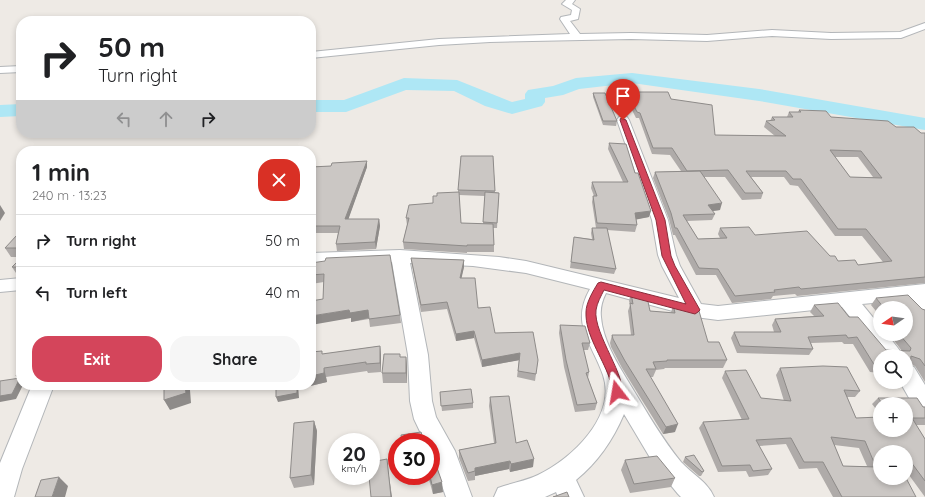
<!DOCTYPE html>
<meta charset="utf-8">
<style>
:root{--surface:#fff;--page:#f6f6f6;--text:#202124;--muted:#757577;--line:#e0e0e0;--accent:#d4455b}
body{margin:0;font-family:Quicksand,sans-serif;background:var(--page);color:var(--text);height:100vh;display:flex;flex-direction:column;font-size:15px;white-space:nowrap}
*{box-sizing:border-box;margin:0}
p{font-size:13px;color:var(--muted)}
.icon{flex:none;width:22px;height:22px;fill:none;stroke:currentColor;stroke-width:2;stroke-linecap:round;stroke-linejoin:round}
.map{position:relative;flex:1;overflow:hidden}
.drawer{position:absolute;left:16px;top:146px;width:300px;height:244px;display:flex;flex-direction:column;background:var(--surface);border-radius:16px;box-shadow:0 2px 6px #0003}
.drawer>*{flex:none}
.banner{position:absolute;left:16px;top:16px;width:300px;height:122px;border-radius:16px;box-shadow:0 2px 6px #0003;background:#fff;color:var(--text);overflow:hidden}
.needle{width:26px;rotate:257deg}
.buttons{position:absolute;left:873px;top:301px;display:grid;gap:8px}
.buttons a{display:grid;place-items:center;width:40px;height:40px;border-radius:50%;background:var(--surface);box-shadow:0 2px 6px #0003;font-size:20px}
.speed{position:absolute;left:328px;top:433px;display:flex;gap:8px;font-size:20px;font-weight:700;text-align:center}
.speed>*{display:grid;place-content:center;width:52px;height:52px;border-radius:50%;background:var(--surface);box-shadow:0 2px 6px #0003;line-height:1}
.speed small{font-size:10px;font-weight:400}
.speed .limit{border:6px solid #d22;background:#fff;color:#111}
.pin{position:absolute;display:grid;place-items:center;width:34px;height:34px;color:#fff;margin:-41px -17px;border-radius:50% 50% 50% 0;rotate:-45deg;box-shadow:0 0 4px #0007}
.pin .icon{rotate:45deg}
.me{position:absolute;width:44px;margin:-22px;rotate:346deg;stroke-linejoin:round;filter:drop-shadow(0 0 3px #0008)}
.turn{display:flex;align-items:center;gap:14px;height:84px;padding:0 16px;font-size:18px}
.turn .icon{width:52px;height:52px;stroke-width:2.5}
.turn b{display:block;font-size:28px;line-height:34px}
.lanes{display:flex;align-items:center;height:38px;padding:0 16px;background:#0003;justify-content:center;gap:20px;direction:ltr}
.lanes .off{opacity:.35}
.round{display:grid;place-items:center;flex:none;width:42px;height:42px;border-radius:16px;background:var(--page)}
.summary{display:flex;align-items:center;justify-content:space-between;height:68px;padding:0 16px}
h1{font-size:24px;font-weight:700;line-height:30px}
.action{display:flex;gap:8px;margin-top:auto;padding:8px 16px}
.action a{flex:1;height:46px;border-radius:16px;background:var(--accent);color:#fff;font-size:16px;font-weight:700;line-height:46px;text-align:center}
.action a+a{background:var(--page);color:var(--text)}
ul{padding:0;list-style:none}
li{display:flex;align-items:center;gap:12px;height:52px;padding:0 16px;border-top:1px solid var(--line)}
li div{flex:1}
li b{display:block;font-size:15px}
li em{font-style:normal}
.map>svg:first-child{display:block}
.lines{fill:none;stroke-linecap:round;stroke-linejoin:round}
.river{fill:#aee7f5;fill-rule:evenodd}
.minor-casing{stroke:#b3b6b9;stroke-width:2}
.minor{fill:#fff;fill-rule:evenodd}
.wall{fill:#afaba9;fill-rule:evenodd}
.shaded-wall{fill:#8e8b89}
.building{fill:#cbc7c4;stroke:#8e8b89;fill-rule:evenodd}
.route{fill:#d4455b;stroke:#8a2d3b}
</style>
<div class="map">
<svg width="925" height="497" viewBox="0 0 925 497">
<rect width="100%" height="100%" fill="#eeeae5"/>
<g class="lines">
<path class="river" d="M632,73L759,89L925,118V130L759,101L632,83L579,89L563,95L545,98V102L542,106L512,114L485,106L454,91L406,90L346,112H311V100H344L404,78L457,80L512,102L525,99V94L528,90L553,86L576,78Z
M21,104V116L0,117V105Z"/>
<g class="minor-casing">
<path id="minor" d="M566,0H575L572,4L580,9L578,19L570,21L580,34L631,33L707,35L772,30L831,33L900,32L925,23V29L901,38L831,39L772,36L707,41L631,39L490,42L439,45L311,58V52L439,39L570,34L560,19L561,17L571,15L572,10L562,4Z
M21,66V72L0,73V67Z
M623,116L627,117L629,120L668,220L676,255L680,266L701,304L718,306L925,284V317L918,315L904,300L862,304L880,326V334H887L904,356H882L842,307L718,320L695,317L606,293C602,301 600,308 601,317C603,343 621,369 634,391C649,416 663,440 681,462C692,474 708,482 714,497H681L678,494L655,466L624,414C613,440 598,462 576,480L584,497H558L556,492L545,497H494L498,488C511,483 526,481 538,475C572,459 617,416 603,375C592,343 570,324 590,289L526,273L473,266L410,263L428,355L432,401L436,417L455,451L472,497H446L431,454V442H425L414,419L410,401L408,355L392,262L311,265V253L400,250L499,257L526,261L679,298L662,266L658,255L652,220L617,120L619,117Z
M21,278V290L0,292V280Z
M906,364L914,367L925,385V415L917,412L900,382H906Z
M32,385H54L22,469L14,497H0V463Z"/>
</g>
<use href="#minor" class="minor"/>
</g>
<path class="wall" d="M627,92L671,99L715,135L775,136L764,127L766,121H770L772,117H787L789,112H798L799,110L831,117L896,127L921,133H925V283L797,296L795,294L773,296L771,299L732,303L716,275H696L675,235H673L669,219L653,178L655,172L681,171L670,155L652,154L639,118H636L626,98ZM835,157H858L873,177H850ZM704,177H725L742,200L761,199L763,193L751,177H784L790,185L798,186L835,236H862L883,262L858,265L838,261L830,256L755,235L720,228L718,234L720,238L698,239L687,221L712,220L715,214L712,211L720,210Z
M593,93L617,121L616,126L603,125L593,97Z
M609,143L635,173L649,217L636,219L637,225L635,232L607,230L616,269L614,274L570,268L574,237L592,239L591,233L592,228H596L592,202L593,196H594L591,188L592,182H623L608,149Z
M461,156H493L495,192L499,193L497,228H493L494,245V252H467V253L404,249L403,242L407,225L406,218L433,203L437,196L458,192ZM459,195L485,196L483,224L461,223Z
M367,161V167L348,219H379L380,226L376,249L337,251L336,244L338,233H311V167L331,166Z
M21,235V257H11L5,248Z
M21,258V275L18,276L12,267Z
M411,258L464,260V267L461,278L478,308L495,333L538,360L535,381L517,377L519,360L482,367L474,338L456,341L447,309L421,312L412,265Z
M311,263L400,315L401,323L370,327L369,319L351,322V318L323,299L324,282L311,284Z
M631,293L650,311L671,313L673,304L708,342L727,360L723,368H665L664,369L656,370L653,377H650L675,432L663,434L622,368L611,347L610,343L612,335H631L628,311L630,305L629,301Z
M876,298L925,310V382L915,366L910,364V367L906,372V356H880V373L870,372L853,344H844L842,342L811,343L813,349L809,355L737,353L731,338L734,332H774L772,325L775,319L814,316L810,312L814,305L849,317L886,350L902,351L889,334H906V308H880V316L871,305Z
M880,319V324L878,321Z
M560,325L590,343L588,350H583L589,372L588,378L597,403L595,410L575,412L564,367L559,333Z
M380,346L381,355V372L368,373L367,371L326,377L327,382L306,387L305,385H311L323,354Z
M400,357H406L407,367V383H383L382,373Z
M780,368L860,391L855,397H847L856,418L880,430L906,404H880V414L872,404L878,398L925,407V425H916L925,439V497L906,471V452H880L916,497H833L817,468L799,469L786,444L759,446L772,469L768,475L749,477L746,471L718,472L699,428L703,422L742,420L722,378L725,371L761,398L784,401L776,375ZM834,445L859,448L867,466H843Z
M82,385H101V386L84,388Z
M440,392L473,403V408L442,411Z
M490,397L516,443L533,467L510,472L509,469L475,476V480L468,481L459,458V450L494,443L489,406Z
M314,421L317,431L314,485L294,488L290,478Z
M685,457L704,471L701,476H699L683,462Z
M625,460L675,478L671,487L630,493L621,470Z
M428,476H431L443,492L433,494Z"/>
<path class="shaded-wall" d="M367,161V167L346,226L345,219Z
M722,203L720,210L706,212L708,205Z
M0,205L5,213L0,221Z
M651,211L649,217L634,220L635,213Z
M379,219L380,226L376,249L375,242Z
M464,260V267L460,285V278Z
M349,310H368L369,318L351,322V318L311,325V316Z
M474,331V338L456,341V334Z
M380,346L381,355V372L380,363Z
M520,353V360L482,367V360Z
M406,357L407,367V383L406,373Z
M324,368L326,377L327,382L306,387L305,385H311V376Z
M21,375V385H23L16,399L0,402V396L19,379L16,376Z
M185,385H198V387L190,390L191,403L170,410L164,400Z
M297,385H298L299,398L278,402L276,397Z
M314,421L317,431L314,485L311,475Z
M678,424L675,432L663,434L666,427Z
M387,459L388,469L392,497H391Z
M534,459L533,467L510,472L511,464Z
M510,461L509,469L475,476V468Z
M59,477L68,486L65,497H52Z
M442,482L443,492L433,494L432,485Z"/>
<path class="building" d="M627,92H668L671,99L712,105L715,135L786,136L766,121L775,120L772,117H793L789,112H801L799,110L826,111L831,117L888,121L896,127H914L921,133H925V277L801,289L799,287L774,290L775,292L735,296L718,269L699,268L677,228H675L671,213L655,172L700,171L722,203L708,205L715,214L683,215L698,239L727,238L720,228L749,227L755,235L807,231L830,256H835L838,261L855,260L858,265L892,261L866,229H838L801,179H793L786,171H746L763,193H745L728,170L687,171L672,148H653L640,113L637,112ZM830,150L861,151L882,178L850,177Z
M593,93H605L617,121H603Z
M609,143L626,144L635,173H638L651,211L635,213L637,225L597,223L593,196H597L592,182H628Z
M461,156H493L495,191L458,190Z
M367,161L345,219H379L375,242L336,244L340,226H311V167L331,166L332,163Z
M459,192L461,223L493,224L494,245H467V246L403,242L409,218H406L409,205L433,203V196H437V193Z
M485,192L499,193L497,223L483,222Z
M592,228H607L616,269L571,262L574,237L594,240Z
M17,235H21V248H5Z
M390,255L400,315L369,319L368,310L350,313L349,310L311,316V301L323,299L324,274L311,275V263L325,261L326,258Z
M21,258V267H12Z
M411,258L464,260L460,278H475L478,308L490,307L495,333L533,332L538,360L536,374L518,371L520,353L482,360L474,331L456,334L447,302L421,305Z
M631,293L647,297L650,311L675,313L673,304L699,311L708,342H719L727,360H667V361L653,362L656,369H646L678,424L666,427L625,361L613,339L612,335H634L630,303L633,304Z
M908,295L922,309L925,310V366L920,359L911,356L910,367H906V356H880V366H875L857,337L848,338L846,335L808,337L813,349L740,346L734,332H781L775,319L824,316L814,305L838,303L849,317H858L886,350L910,351L911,348L899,334H906V308H884L876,298Z
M560,325L585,326L590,343H582L589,372L586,373L597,403L577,405L566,360Z
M380,346V363L366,364V362L324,368V373L311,376V352L322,351V354Z
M384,354H400V357H406V373H382Z
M21,364V375L16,376Z
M823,366L847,367L860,391L844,390L856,418L880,417V430H906V404H883L878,398H917L923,407H925V418H912L925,439V481L908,458L906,459V452H880V478H906L916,497H842L823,462H804L791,438L756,440L772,469L753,471L750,465L722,466L703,422L749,419L725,371L746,370L761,398L791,401L780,368ZM831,437L865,441L876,467L843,466Z
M20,378L12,394L0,396V381Z
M164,385H185L186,393L164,400Z
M276,385H297V393L276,397Z
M471,389L473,403L441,406L440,392Z
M509,396L516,443L527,440L534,459L511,464L510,461L475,468V471L468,473L459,450L496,443L490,397Z
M314,421L311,475L290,478L294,423Z
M421,432L423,438H428L429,442H402L401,435Z
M431,451L442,482L432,485L430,476H431Z
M694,455L704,471L702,472L685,457Z
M657,456L675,478L634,484L625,460Z
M387,459L391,497H371L369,476H371V462Z
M59,477L52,497H35L41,480Z
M567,492L569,497H553Z"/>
<path class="route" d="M621,118L626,120L665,220L671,256L675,266L700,310L698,312L695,314L604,290C601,296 597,303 596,310C593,334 629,379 621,396L617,397L613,396C610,390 611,383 609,377C602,357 585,334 586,312C586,303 593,291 598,283L601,282L686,304L662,256L656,220L620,120Z"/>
</svg>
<div class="buttons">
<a><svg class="needle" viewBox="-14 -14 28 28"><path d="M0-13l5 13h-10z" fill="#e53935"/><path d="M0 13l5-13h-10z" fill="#757577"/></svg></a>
<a><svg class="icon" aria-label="search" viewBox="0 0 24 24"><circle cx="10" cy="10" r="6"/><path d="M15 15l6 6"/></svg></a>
<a>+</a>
<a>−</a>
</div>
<div class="speed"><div>20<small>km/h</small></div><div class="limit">30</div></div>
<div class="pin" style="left:623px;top:120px;background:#d93025"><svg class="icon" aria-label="arrive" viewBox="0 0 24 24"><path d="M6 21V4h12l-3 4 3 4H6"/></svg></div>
<svg class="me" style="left:617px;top:392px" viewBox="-20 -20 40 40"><path d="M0-17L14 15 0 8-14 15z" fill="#d4455b" stroke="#fff" stroke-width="4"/></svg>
<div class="banner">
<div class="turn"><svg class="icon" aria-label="right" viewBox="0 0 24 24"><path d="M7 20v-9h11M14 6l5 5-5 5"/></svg><div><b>50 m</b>Turn right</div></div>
<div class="lanes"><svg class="icon off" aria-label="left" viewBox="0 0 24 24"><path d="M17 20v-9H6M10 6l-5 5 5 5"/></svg><svg class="icon off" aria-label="ahead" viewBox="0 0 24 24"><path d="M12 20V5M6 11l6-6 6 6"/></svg><svg class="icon" aria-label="right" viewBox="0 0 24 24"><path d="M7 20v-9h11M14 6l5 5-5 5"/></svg></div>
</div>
<section class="drawer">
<div class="summary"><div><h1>1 min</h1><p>240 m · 13:23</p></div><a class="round" style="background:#d93025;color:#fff"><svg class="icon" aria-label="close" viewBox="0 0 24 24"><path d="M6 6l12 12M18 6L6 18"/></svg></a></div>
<ul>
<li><svg class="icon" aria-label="right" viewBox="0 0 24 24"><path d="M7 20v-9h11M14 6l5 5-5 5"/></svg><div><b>Turn right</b></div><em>50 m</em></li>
<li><svg class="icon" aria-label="left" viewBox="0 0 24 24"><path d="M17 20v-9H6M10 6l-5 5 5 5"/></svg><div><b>Turn left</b></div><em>40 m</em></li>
</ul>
<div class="action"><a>Exit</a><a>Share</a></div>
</section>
</div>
